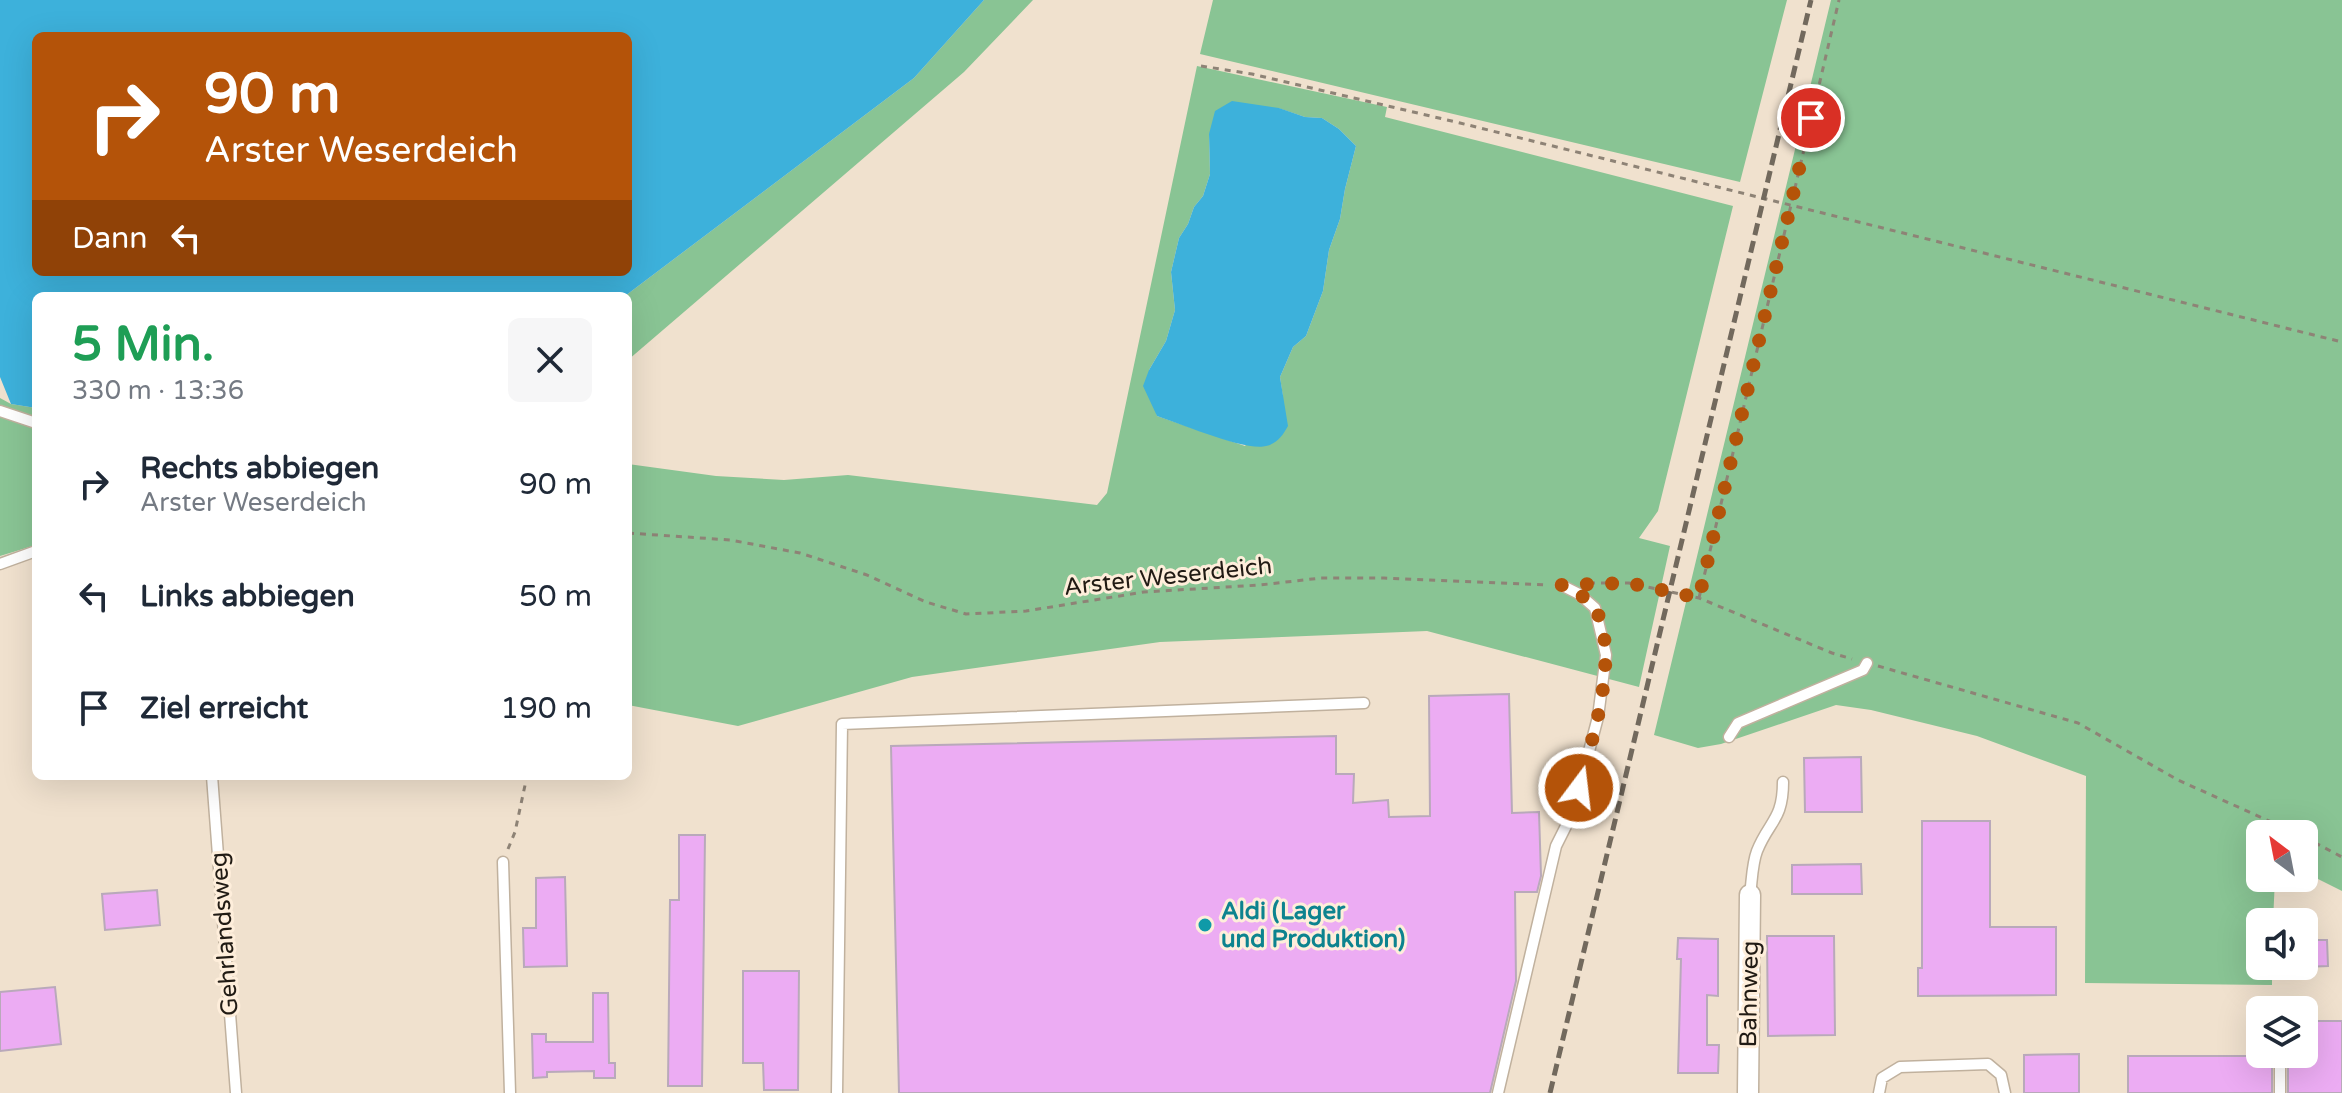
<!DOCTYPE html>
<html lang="de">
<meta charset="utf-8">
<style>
:root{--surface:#fff;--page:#f6f6f7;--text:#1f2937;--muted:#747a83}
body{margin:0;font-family:"Varela Round",sans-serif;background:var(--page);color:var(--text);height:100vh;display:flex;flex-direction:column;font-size:30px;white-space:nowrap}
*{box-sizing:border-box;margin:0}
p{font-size:26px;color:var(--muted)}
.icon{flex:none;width:44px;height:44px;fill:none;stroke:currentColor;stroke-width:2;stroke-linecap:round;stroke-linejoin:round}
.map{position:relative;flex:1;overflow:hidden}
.sheet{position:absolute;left:32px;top:292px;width:600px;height:488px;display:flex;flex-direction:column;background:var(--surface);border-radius:12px;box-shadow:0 8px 32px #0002}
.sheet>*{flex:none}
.guide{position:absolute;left:32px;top:32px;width:600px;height:244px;border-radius:12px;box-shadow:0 8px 32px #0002;background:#b45309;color:#fff;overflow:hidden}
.needle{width:52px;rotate:328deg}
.controls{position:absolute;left:2246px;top:820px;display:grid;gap:16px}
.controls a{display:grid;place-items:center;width:72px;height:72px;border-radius:12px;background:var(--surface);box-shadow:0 8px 32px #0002;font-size:40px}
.pin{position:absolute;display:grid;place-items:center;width:68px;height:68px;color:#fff;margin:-34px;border:4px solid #fff;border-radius:50%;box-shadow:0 2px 8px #0007}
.me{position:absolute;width:88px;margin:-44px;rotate:15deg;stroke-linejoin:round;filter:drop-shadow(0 0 6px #0008)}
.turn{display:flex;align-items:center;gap:28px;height:168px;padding:0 40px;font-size:36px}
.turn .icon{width:104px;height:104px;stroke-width:2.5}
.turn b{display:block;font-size:56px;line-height:68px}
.then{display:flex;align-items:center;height:76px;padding:0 40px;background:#0003;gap:16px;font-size:30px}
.round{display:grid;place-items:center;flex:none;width:84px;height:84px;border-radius:12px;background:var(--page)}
.headline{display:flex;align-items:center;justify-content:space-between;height:136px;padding:0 40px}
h1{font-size:48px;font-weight:700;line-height:60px;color:#1e9e55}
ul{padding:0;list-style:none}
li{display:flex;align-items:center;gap:24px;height:112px;padding:0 40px}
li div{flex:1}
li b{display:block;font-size:30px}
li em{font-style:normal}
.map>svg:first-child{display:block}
.green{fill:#89c494;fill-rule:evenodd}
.water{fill:#3db1db;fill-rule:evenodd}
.building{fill:#ecacf3;stroke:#b9a9ba;stroke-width:2}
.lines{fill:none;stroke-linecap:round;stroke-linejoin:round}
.lane-casing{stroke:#c0b19e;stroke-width:13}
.street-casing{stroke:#c0b19e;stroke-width:23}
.path{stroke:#8e8376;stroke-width:3;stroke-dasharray:6 6;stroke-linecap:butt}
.lane{stroke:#fff;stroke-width:10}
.street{stroke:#fff;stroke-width:20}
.rail{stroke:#72695d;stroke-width:5;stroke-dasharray:12 6;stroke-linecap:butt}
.route{stroke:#b45309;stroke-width:14;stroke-dasharray:0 25.2}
.culture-dot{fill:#0f9aa8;stroke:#feeedb;stroke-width:3}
.labels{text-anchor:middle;stroke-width:6;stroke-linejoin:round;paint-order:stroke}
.street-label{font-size:24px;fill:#211b14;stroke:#feeedb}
.culture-label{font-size:24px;font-weight:bold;fill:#0d838f;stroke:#feeedb;text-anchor:start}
</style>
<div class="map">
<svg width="2342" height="1093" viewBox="0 0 2342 1093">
<rect width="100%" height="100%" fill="#f0e1ce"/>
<path class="green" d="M984,0H1033L964,72L628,360V296H625L914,78Z
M1213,0H1787L1740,182L1200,54Z
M1831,0H2342V891L2304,872V834H2260V878H2275L2273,922H2260V966H2272V985L2085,983L2086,776L1977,736L1871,710L1836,705L1721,744L1698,748L1654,735Z
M1197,66L1387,107L1385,117L1733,206L1658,511L1639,538L1670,546L1639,687L1427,631L1160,642L912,677L738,726L628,705V464L716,476L784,480L848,475L1097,505L1107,493ZM1278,108L1305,117L1322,118L1339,129L1356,146L1345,189L1340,219L1329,250L1323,291L1306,336L1293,347L1280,377L1283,397L1245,446L1157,416L1149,370L1166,341L1175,310L1171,272L1179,238L1188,224L1194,207L1203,196L1210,174L1209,134Z
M0,398L11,404L36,408V545L0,556Z"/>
<path class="water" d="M0,0H984L914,78L625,296H36V408L11,404L0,377ZM36,36H628V272H36Z
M1232,101L1279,108L1305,117L1322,118L1339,129L1356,146L1345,189L1340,219L1329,250L1323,291L1306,336L1293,347L1280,377L1288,426C1282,436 1278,443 1266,446C1247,452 1179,423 1157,416L1143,386L1149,370L1166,341L1175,310L1171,272L1179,238L1188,224L1194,207L1203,196L1210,174L1209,134L1215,111Z"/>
<path class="building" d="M1509,694L1512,813L1539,812L1541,876L1537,892H1515L1516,981L1490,1093H899L891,746L1336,736V774H1354L1353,803L1388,800L1389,817L1430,816L1429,696Z
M1861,757L1862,812H1805L1804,758Z
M1922,821H1990V927H2056V995L1918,996V968H1922Z
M679,835H705L702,1086H668L670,900H679Z
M1861,864L1862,894H1792V865Z
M565,877L567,966L524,967L523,928H536V878Z
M157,890L160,925L105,930L102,894Z
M1767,936H1834L1835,1035L1768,1036Z
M1678,938L1718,939V996L1707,995V1045H1719L1718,1073H1678L1681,959H1677Z
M2304,940H2327L2328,966L2304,967Z
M743,971H799L798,1090H764L763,1063H743Z
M55,987L61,1044L0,1051V992Z
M593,993H608L609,1063H615V1078H594V1071L547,1072V1077L533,1078L532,1034H546V1042H593Z
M2304,1021H2342V1093H2288V1054H2304Z
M2079,1054V1093H2024V1055Z
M2128,1056H2272V1093H2128Z"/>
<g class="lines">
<g class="lane-casing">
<path id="lane" d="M0,411L36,423
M0,564L36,551
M1729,737L1738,723L1863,670L1867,663
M212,776L236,1093
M503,862L510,1093
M1750,895C1752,881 1752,864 1757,851C1769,821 1783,820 1783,782
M2280,1054V1093
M837,1093L842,724L1364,703
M1498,1093L1556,846L1573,812L1598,717L1606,655L1595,608L1579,594L1561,585
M1879,1093L1882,1078L1900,1067L1988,1064L2001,1075L2005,1093"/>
</g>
<g class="street-casing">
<path id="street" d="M1748,1093L1750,895"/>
</g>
<path class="path" d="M1201,66L1252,74L1460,123L2342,342
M628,533L730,540L800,553L867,575L926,602L966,614L1026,611L1144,592L1260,585L1321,578H1384L1549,585
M1589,583H1629L1699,598L1832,653L1852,659
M1699,598L1839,0
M1878,666L2078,723L2178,780L2298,834
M2304,837L2342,857
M508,849L515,832L527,776"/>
<use href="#lane" class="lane"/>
<use href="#street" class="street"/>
<path class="rail" d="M1550,1093L1811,0"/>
</g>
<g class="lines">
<path class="route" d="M1579,788C1592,739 1620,658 1596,610C1590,598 1573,591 1561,585L1629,583L1699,598L1811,118"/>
</g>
<circle class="culture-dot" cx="1205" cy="925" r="8"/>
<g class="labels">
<g class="street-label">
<text transform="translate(1168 576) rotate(-6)" y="8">Arster Weserdeich</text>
<text transform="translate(224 934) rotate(-94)" y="8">Gehrlandsweg</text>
<text transform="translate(1749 994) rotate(-89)" y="8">Bahnweg</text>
</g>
<g class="culture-label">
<text x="1221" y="919">Aldi (Lager<tspan x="1221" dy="28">und Produktion)</tspan></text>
</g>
</g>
</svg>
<div class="controls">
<a><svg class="needle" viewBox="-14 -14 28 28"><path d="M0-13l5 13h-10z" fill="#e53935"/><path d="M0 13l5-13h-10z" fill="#747a83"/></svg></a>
<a><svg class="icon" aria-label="sound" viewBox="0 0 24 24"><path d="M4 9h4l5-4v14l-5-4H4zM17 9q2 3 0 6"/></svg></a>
<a><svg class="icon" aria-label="layers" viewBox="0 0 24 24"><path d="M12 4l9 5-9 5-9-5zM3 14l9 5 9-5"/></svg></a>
</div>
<div class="pin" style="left:1811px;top:118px;background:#d93025"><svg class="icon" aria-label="arrive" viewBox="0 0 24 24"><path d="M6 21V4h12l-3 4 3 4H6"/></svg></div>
<svg class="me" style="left:1579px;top:788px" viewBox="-20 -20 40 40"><circle r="17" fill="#b45309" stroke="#fff" stroke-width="3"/><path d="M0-11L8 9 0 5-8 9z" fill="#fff"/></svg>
<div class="guide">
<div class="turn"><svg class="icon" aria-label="right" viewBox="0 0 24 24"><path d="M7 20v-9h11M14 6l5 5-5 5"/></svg><div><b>90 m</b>Arster Weserdeich</div></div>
<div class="then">Dann<svg class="icon" aria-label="left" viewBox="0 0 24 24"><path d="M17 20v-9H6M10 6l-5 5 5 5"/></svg></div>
</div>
<section class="sheet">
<div class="headline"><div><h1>5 Min.</h1><p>330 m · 13:36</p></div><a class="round"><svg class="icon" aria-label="close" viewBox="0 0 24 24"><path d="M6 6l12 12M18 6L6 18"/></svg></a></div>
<ul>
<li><svg class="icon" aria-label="right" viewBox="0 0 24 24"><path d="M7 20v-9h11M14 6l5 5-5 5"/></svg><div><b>Rechts abbiegen</b><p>Arster Weserdeich</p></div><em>90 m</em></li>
<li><svg class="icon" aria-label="left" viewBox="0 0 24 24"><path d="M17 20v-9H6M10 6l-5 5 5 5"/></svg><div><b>Links abbiegen</b></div><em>50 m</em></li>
<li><svg class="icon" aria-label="arrive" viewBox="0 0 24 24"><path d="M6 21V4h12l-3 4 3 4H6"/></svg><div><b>Ziel erreicht</b></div><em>190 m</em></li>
</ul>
</section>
</div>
